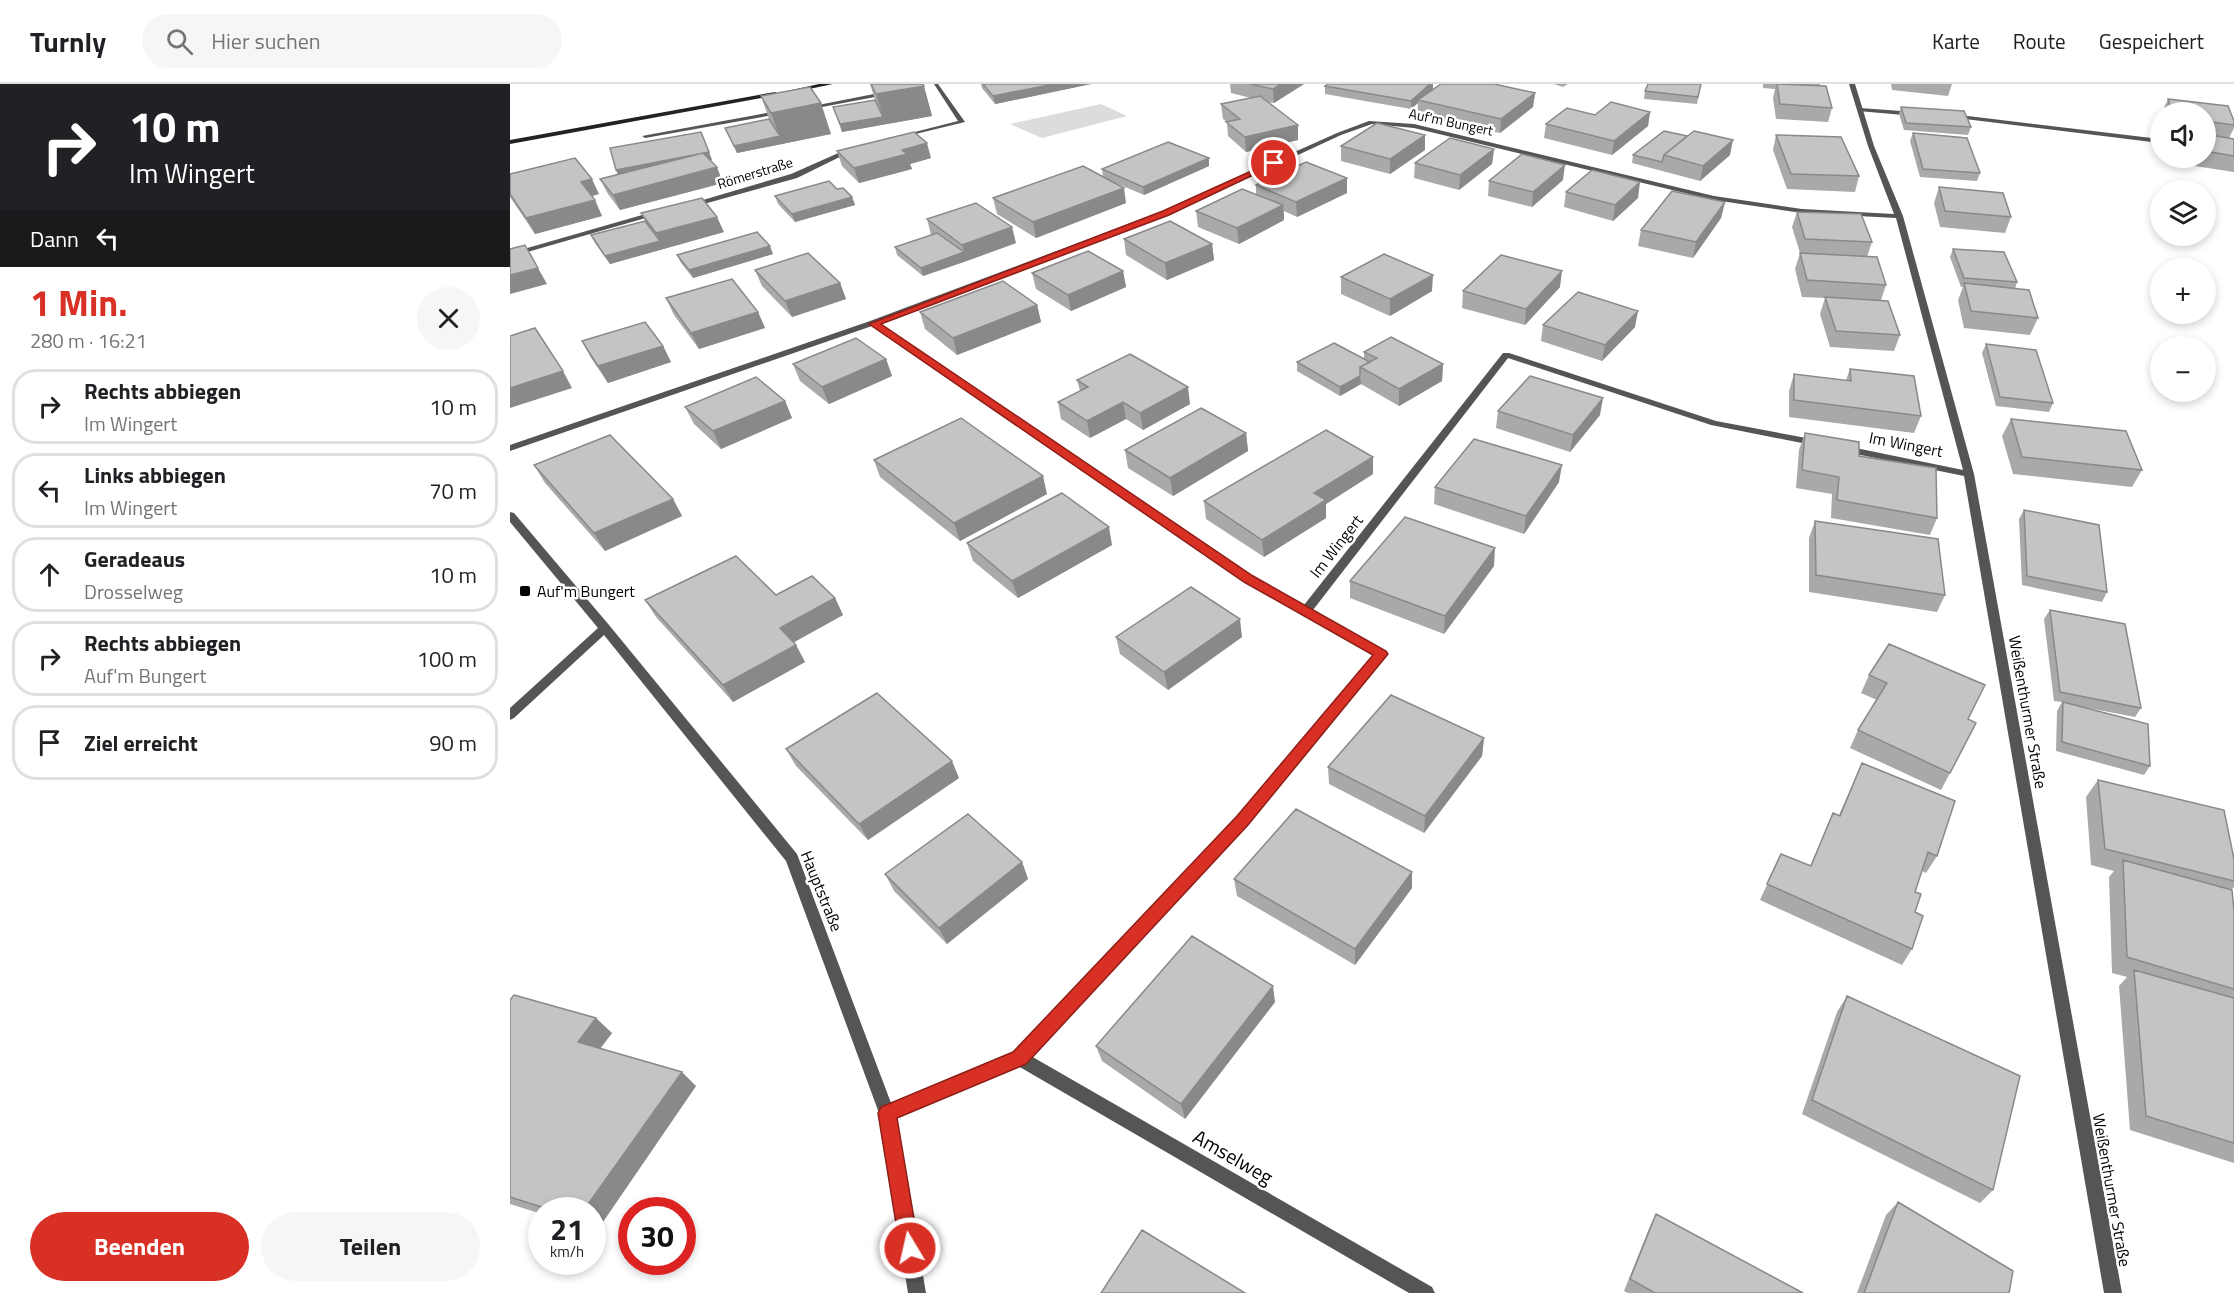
<!DOCTYPE html>
<html lang="de">
<meta charset="utf-8">
<style>
:root{--surface:#fff;--page:#f6f6f6;--text:#202124;--muted:#757577;--line:#e0e0e0;--accent:#d93025}
body{margin:0;font-family:"Titillium Web",sans-serif;background:var(--page);color:var(--text);height:100vh;display:flex;flex-direction:column;font-size:22px;white-space:nowrap}
*{box-sizing:border-box;margin:0}
p{font-size:20px;color:var(--muted)}
.icon{flex:none;width:33px;height:33px;fill:none;stroke:currentColor;stroke-width:2;stroke-linecap:round;stroke-linejoin:round}
.map{position:relative;flex:1;overflow:hidden}
.drawer{display:flex;flex-direction:column;background:var(--surface);width:510px}
.drawer>*{flex:none}
.guide{background:#202124;color:#fff;overflow:hidden}
.fabs{position:absolute;left:1640px;top:18px;display:grid;gap:12px}
.fabs a{display:grid;place-items:center;width:66px;height:66px;border-radius:50%;background:var(--surface);box-shadow:0 3px 9px #0003;font-size:30px}
.speed{position:absolute;left:18px;top:1113px;display:flex;gap:12px;font-size:30px;font-weight:700;text-align:center}
.speed>*{display:grid;place-content:center;width:78px;height:78px;border-radius:50%;background:var(--surface);box-shadow:0 3px 9px #0003;line-height:1}
.speed small{font-size:15px;font-weight:400}
.speed .limit{border:9px solid #d22;background:#fff;color:#111}
.pin{position:absolute;display:grid;place-items:center;width:51px;height:51px;color:#fff;margin:-26px;border:3px solid #fff;border-radius:50%;box-shadow:0 2px 6px #0007}
.me{position:absolute;width:66px;margin:-33px;rotate:351deg;stroke-linejoin:round;filter:drop-shadow(0 0 4px #0008)}
.turn{display:flex;align-items:center;gap:21px;height:126px;padding:0 30px;font-size:27px}
.turn .icon{width:78px;height:78px;stroke-width:2.5}
.turn b{display:block;font-size:42px;line-height:51px}
.then{display:flex;align-items:center;height:57px;padding:0 30px;background:#0003;gap:12px;font-size:22px}
.round{display:grid;place-items:center;flex:none;width:63px;height:63px;border-radius:32px;background:var(--page)}
.head{display:flex;align-items:center;justify-content:space-between;height:102px;padding:0 30px}
h1{font-size:36px;font-weight:700;line-height:45px;color:var(--accent)}
.action{display:flex;gap:12px;margin-top:auto;padding:12px 30px}
.action a{flex:1;height:69px;border-radius:36px;background:var(--accent);color:#fff;font-size:24px;font-weight:700;line-height:69px;text-align:center}
.action a+a{background:var(--page);color:var(--text)}
ul{padding:0;list-style:none}
li{display:flex;align-items:center;gap:18px;height:75px;margin:0 12px 9px;padding:0 18px;border:3px solid var(--line);border-radius:24px}
li div{flex:1}
li b{display:block;font-size:22px}
li em{font-style:normal}
header{display:flex;align-items:center;gap:36px;box-sizing:border-box;height:84px;padding:0 30px;background:var(--surface);border-bottom:2px solid var(--line)}
header strong{font-size:28px}
nav{display:flex;gap:33px;margin-inline-start:auto;font-size:21px}
.search{width:420px;height:54px;background:var(--page);display:flex;align-items:center;gap:15px;box-sizing:border-box;padding:0 21px;border-radius:33px;color:var(--muted);font-size:22px}
main{display:flex;flex:1;min-height:0}
.map>svg:first-child{display:block}
.green{fill:#dcdcdc}
.lines{fill:none;stroke-linecap:round;stroke-linejoin:round}
.lane{fill:#555;fill-rule:evenodd}
.street{fill:#555;fill-rule:evenodd}
.secondary{fill:#222;fill-rule:evenodd}
.wall{fill:#a9a9a9}
.shaded-wall{fill:#898989}
.building{fill:#c4c4c4;stroke:#898989;stroke-width:1.5}
.route{fill:#d93025;stroke:#8d1f18;stroke-width:1.5}
.poi-dot{fill:#000;stroke:#fff;stroke-width:2}
.labels{text-anchor:middle;stroke-width:5;stroke-linejoin:round;paint-order:stroke}
.far-street-label{font-size:14px;fill:#000;stroke:#fff}
.street-label{font-size:16px;fill:#000;stroke:#fff}
.poi-label{font-size:16px;fill:#000;stroke:#fff;text-anchor:start}
.near-street-label{font-size:20px;fill:#000;stroke:#fff}
</style>
<header>
<strong>Turnly</strong>
<div class="search"><svg class="icon" aria-label="search" viewBox="0 0 24 24"><circle cx="10" cy="10" r="6"/><path d="M15 15l6 6"/></svg>Hier suchen</div>
<nav><a>Karte</a><a>Route</a><a>Gespeichert</a></nav>
</header>
<main>
<section class="drawer">
<div class="guide">
<div class="turn"><svg class="icon" aria-label="right" viewBox="0 0 24 24"><path d="M7 20v-9h11M14 6l5 5-5 5"/></svg><div><b>10 m</b>Im Wingert</div></div>
<div class="then">Dann<svg class="icon" aria-label="left" viewBox="0 0 24 24"><path d="M17 20v-9H6M10 6l-5 5 5 5"/></svg></div>
</div>
<div class="head"><div><h1>1 Min.</h1><p>280 m · 16:21</p></div><a class="round"><svg class="icon" aria-label="close" viewBox="0 0 24 24"><path d="M6 6l12 12M18 6L6 18"/></svg></a></div>
<ul>
<li><svg class="icon" aria-label="right" viewBox="0 0 24 24"><path d="M7 20v-9h11M14 6l5 5-5 5"/></svg><div><b>Rechts abbiegen</b><p>Im Wingert</p></div><em>10 m</em></li>
<li><svg class="icon" aria-label="left" viewBox="0 0 24 24"><path d="M17 20v-9H6M10 6l-5 5 5 5"/></svg><div><b>Links abbiegen</b><p>Im Wingert</p></div><em>70 m</em></li>
<li><svg class="icon" aria-label="ahead" viewBox="0 0 24 24"><path d="M12 20V5M6 11l6-6 6 6"/></svg><div><b>Geradeaus</b><p>Drosselweg</p></div><em>10 m</em></li>
<li><svg class="icon" aria-label="right" viewBox="0 0 24 24"><path d="M7 20v-9h11M14 6l5 5-5 5"/></svg><div><b>Rechts abbiegen</b><p>Auf'm Bungert</p></div><em>100 m</em></li>
<li><svg class="icon" aria-label="arrive" viewBox="0 0 24 24"><path d="M6 21V4h12l-3 4 3 4H6"/></svg><div><b>Ziel erreicht</b></div><em>90 m</em></li>
</ul>
<div class="action"><a>Beenden</a><a>Teilen</a></div>
</section>
<div class="map">
<svg width="1724" height="1209" viewBox="0 0 1724 1209">
<rect width="100%" height="100%" fill="#fff"/>
<path class="green" d="M591,20L617,32L532,54L500,40Z"/>
<g class="lines">
<path class="lane" d="M1350,24L1405,28L1408,30L1405,32L1348,27V25Z
M1441,30L1650,55V59L1439,33V31Z"/>
<path class="street" d="M424,0H428L455,38L389,54V52L448,37Z
M1339,0H1345L1364,62L1393,132L1464,390L1612,1209H1594L1454,392L1336,368L1331,365L1336,362L1453,386L1386,134L1292,129L1204,116L904,44L862,40L831,51L659,131L369,240L743,492L794,521L993,269H999L1206,337L1307,356L1312,359L1307,362L1201,341L998,274L803,526L876,567L878,570L876,573L738,741L521,972L922,1203L925,1209H899L508,982L386,1033L416,1209H398L369,1029L276,777L94,551L4,634L0,636V624L88,544L0,438V428L4,429L99,541L287,770L381,1019L504,969L728,733L865,571L735,498L362,242L0,367V361L360,237L653,127L827,49L859,37L904,40L1204,112L1292,125L1384,130L1358,62Z
M379,7L381,8V10L296,26L293,24Z
M273,26L275,27V29L135,54L132,52Z
M342,63L344,64V66L287,94L183,123L176,121L281,90Z
M146,127L153,129L0,173V169Z"/>
<path class="secondary" d="M309,0H323L285,8L282,6Z
M265,8L268,10L267,11L0,60V56Z"/>
</g>
<path class="wall" d="M360,0H413L422,32L332,48L323,23L365,16Z
M471,0H581L485,20L472,4Z
M720,0H794L764,19L757,18L788,56L736,68L718,52L717,38L713,35L711,20L741,14L721,9Z
M818,0H923V5L919,9H1025L1023,23L990,49L907,31L908,19L901,25L815,10V2Z
M1044,0H1058L1053,3Z
M1191,0L1187,20L1134,15L1135,7Z
M1253,0H1310V2L1322,24L1318,38L1266,35L1263,14L1265,5L1253,4Z
M1381,0H1442L1438,12L1382,6Z
M251,12L321,50L227,69L215,44L259,35Z
M1658,15L1724,37V44L1719,54L1724,55V88L1685,82L1684,74H1695V28H1652Z
M1391,23L1461,43L1458,51L1394,46L1389,30Z
M1140,28L1138,42L1102,71L1034,54L1036,40Z
M191,48L202,76H200L213,99L110,126L98,110L90,95L108,91Z
M1403,49L1470,89L1467,97L1410,93L1400,57Z
M1266,51L1349,92L1345,108L1277,105L1263,66Z
M831,62L915,66L880,90L831,77Z
M984,65L982,80L949,106L904,94L905,79Z
M327,67L421,74L400,80L402,85L349,99L332,82Z
M1123,71H1220L1190,97L1122,79Z
M699,74V82L634,111L594,94L616,119L526,154L487,130L483,114L593,93L592,85Z
M0,90L89,110L82,112L92,132L25,150L0,113Z
M837,94V109L787,133L774,127V136L729,160L688,143L686,127L746,110V101Z
M1053,96L1022,123L978,112L979,97Z
M1429,103L1501,133L1495,149L1430,143L1424,119Z
M327,105L342,113L345,121L285,138L268,120L265,112Z
M1056,108L1128,114L1103,137L1054,123Z
M1215,118L1211,134L1183,174L1128,162L1131,146Z
M1287,128L1362,158L1357,173L1376,201L1371,216L1390,251L1384,267L1320,263L1310,230L1315,214L1292,213L1285,185L1290,169L1282,143Z
M131,129L214,148L100,180L85,159L81,151L135,137Z
M417,135L506,159L413,192L387,171L385,163L421,151Z
M614,155L702,160L704,176L657,196L616,171Z
M1443,165L1507,198L1505,205L1528,234L1520,251L1454,244L1448,216L1453,203H1451L1440,173Z
M263,170L183,194L171,179L167,171Z
M245,186L330,199L336,215L282,233L252,202Z
M613,187L616,203L561,227L526,205L522,189Z
M831,193L922,207L880,232L831,210Z
M1050,203L1015,241L952,224L953,207Z
M156,214L248,228L255,244L189,265L164,231Z
M527,221L531,238L447,271L415,245L410,228Z
M1033,241L1125,243L1092,277L1031,257Z
M72,257L153,262L161,278L98,299L81,274Z
M1476,260L1543,319L1539,328L1486,322L1472,269Z
M854,268L933,280L932,297L889,322L851,300L830,312L787,287V278L854,275Z
M376,275L382,292L319,320L290,297L283,280Z
M1340,285L1411,332L1404,349L1279,333V307L1284,290L1336,296Z
M567,296L680,320L633,346L616,335L580,354L551,335L548,318L570,307Z
M275,317L282,334L211,365L184,340L175,323Z
M988,327L1090,331L1060,368L986,344Z
M1501,335L1632,386L1622,403L1503,390L1492,352Z
M736,349L738,367L663,412L618,384L615,366Z
M1295,349L1349,372L1427,434L1420,451L1321,434L1322,410L1286,404L1289,366Z
M364,376L537,410L450,457L370,393Z
M24,381L163,415L172,432L95,467L35,399Z
M863,390L816,420V434L754,473L696,435L694,417Z
M1049,398L1014,450L924,420L925,403Z
M1514,426L1597,508L1592,518L1512,501L1509,435Z
M1305,437L1435,511L1427,528L1299,508V454Z
M457,459L602,461L508,514L463,477Z
M984,482L934,550L840,514V497Z
M266,511L325,514L333,531L284,558L295,578L223,618L146,533L135,516Z
M1540,526L1631,624L1625,633L1568,622L1640,682L1634,691L1546,667L1547,627L1552,618L1544,617L1534,535Z
M606,553H732L658,606L610,570Z
M1359,591L1458,635L1440,689L1431,706L1340,664L1348,646L1367,616L1351,609Z
M974,654L972,672L914,749L819,700L818,683Z
M276,665L449,694L358,756L286,682Z
M1352,679L1427,772L1416,789L1412,787L1405,808V828L1402,865L1392,881L1250,816L1271,770L1300,782L1323,729L1329,731Z
M1588,696L1724,775V803L1721,806L1724,827V1079L1620,1046L1609,902L1617,893L1602,889L1599,793L1604,787L1581,781L1576,713Z
M512,778L518,795L437,860L384,807L375,790Z
M724,795L902,804L845,881L727,812Z
M1337,912L1483,1106L1470,1119L1292,1030L1327,928Z
M0,916L102,949L90,964L186,1002L86,1148L82,1147V1126H32V1130L0,1120Z
M765,918L675,1035L592,977L586,962Z
M1388,1118L1499,1209H1347L1376,1131Z
M1146,1130L1293,1209H1118L1114,1207L1140,1142Z"/>
<path class="shaded-wall" d="M544,0H581L485,20L483,12Z
M771,0H794L764,19L763,5Z
M920,0H923V5L910,17L908,16V19L901,25V17Z
M414,2L422,32L332,48L330,40L373,33L366,10Z
M1025,9L1023,23L990,49L991,35Z
M311,19L321,50L272,60L261,29Z
M1140,28L1138,42L1102,71L1104,57Z
M788,41V56L736,68L735,53Z
M915,51V66L880,90V75Z
M270,52L272,60L227,69L224,62Z
M1223,56L1220,71L1190,97L1193,82Z
M417,59L421,74L400,80L402,85L349,99L344,84L392,66Z
M984,65L982,80L949,106L950,91Z
M199,68L202,76L109,94L106,86Z
M699,74V82L634,111L633,103Z
M1055,81L1053,96L1022,123L1023,108Z
M207,83L213,99L110,126L103,111Z
M837,94V109L787,133L786,118Z
M82,95L89,110L78,113L71,98Z
M1130,98L1128,114L1103,137L1105,121Z
M614,104L616,119L526,154L523,138Z
M342,113L345,121L285,138L282,130Z
M85,116L92,132L25,150L16,134Z
M1215,118L1211,134L1183,174L1186,158Z
M773,121L774,136L729,160L727,144Z
M207,133L214,148L100,180L95,172L150,157L146,149Z
M502,143L506,159L457,177L452,161Z
M702,160L704,176L657,196L655,179Z
M260,162L263,170L183,194L179,186Z
M454,168L457,177L413,192L411,184Z
M28,184L37,200L0,210V191Z
M613,187L616,203L561,227L558,211Z
M1052,187L1050,203L1015,241L1016,225Z
M923,191L922,207L880,232V215Z
M330,199L336,215L282,233L275,217Z
M527,221L531,238L447,271L443,254Z
M1128,227L1125,243L1092,277L1095,261Z
M248,228L255,244L189,265L181,249Z
M153,262L161,278L98,299L88,282Z
M376,275L382,292L319,320L312,303Z
M933,280L932,297L889,322V305Z
M53,287L62,304L0,324V304Z
M850,292L851,300L830,312V303Z
M678,303L680,320L633,346L630,329Z
M1093,314L1090,331L1060,368L1063,351Z
M275,317L282,334L211,365L203,347Z
M613,318L616,335L580,354L577,337Z
M736,349L738,367L663,412L660,394Z
M863,373V390L816,420V434L754,473L752,456L804,409Z
M1052,381L1049,398L1014,450L1016,432Z
M533,392L537,410L450,457L444,439Z
M163,415L172,432L95,467L84,449Z
M599,443L602,461L508,514L502,497Z
M985,464L984,482L934,550L935,532Z
M325,514L333,531L279,561L270,544Z
M730,535L732,553L658,606L654,588Z
M286,561L295,578L223,618L213,601Z
M974,654L972,672L914,749L915,732Z
M442,677L449,694L358,756L349,740Z
M512,778L518,795L437,860L429,844Z
M902,788V804L845,881V865Z
M763,902L765,918L675,1035L671,1020Z
M86,934L102,949L84,973L68,958Z
M172,988L186,1002L86,1148L82,1145V1126H74Z"/>
<path class="building" d="M361,0H413L414,2L366,10Z
M473,0H544L483,12Z
M740,0H771L763,5Z
M818,0H920L901,17L815,2Z
M931,0H984L1025,9L991,35L908,16Z
M1138,0H1191L1188,13L1135,7Z
M1267,0L1316,2L1322,24L1270,20Z
M300,3L311,19L261,29L251,12Z
M750,12L788,41L735,53L716,38L730,35L711,20Z
M1658,15L1718,22L1724,37V41L1695,37V28H1662Z
M365,16L373,33L330,40L323,23Z
M1101,18L1140,28L1104,57L1036,40L1057,24L1085,31Z
M1391,23L1454,27L1461,43L1396,39Z
M259,35L270,52L224,62L215,44Z
M867,39L915,51L880,75L831,62Z
M1154,47L1177,52L1154,71L1152,78L1123,71Z
M1184,47L1223,56L1193,82L1154,71Z
M191,48L199,68L106,86L100,64Z
M404,48L417,59L392,66L397,70L344,84L327,67Z
M1403,49L1457,54L1470,89L1413,85Z
M1695,50L1724,55V72L1695,67Z
M1266,51L1331,53L1349,92L1281,90Z
M940,54L984,65L950,91L905,79Z
M658,58L699,74L633,103L592,85Z
M193,69L207,83L103,111L90,95Z
M1012,70L1055,81L1023,108L979,97Z
M65,74L82,95L71,98L85,116L16,134L0,110V90Z
M796,78L837,94L786,118L746,101Z
M573,82L614,104L523,138L483,114Z
M1082,86L1130,98L1105,121L1056,108Z
M319,97L327,105L333,104L342,113L282,130L265,112Z
M1429,103L1493,109L1501,133L1435,127Z
M732,105L773,121L727,144L686,127Z
M1162,107L1215,118L1186,158L1131,146Z
M192,114L207,133L146,149L131,129Z
M466,119L502,143L452,161L417,135Z
M1287,128L1351,130L1362,158L1295,155Z
M135,137L150,157L95,172L81,151Z
M660,137L702,160L655,179L614,155Z
M247,148L260,162L179,186L167,171Z
M427,149L454,168L411,184L385,163Z
M15,161L28,184L0,191V165Z
M1443,165L1494,168L1507,198L1454,194Z
M578,167L613,187L558,211L522,189Z
M298,169L330,199L275,217L245,186Z
M1290,169L1367,173L1376,201L1297,196Z
M874,170L923,191L880,215L831,193Z
M991,171L1052,187L1016,225L953,207Z
M222,195L248,228L181,249L156,214Z
M493,197L527,221L443,254L410,228Z
M1454,199L1519,206L1528,234L1461,227Z
M1068,208L1128,227L1095,261L1033,241Z
M1315,213L1378,217L1390,251L1326,247Z
M135,238L153,262L88,282L72,257Z
M25,244L53,287L0,304V252Z
M881,253L933,280L889,305L850,283L867,274L854,268Z
M346,254L376,275L312,303L283,280Z
M824,259L860,278L850,283V292L830,303L787,278Z
M1476,260L1526,266L1543,319L1490,313Z
M620,270L678,303L630,329L613,318L577,337L548,318L578,303L567,296Z
M1340,285L1404,292L1411,332L1284,316V290L1341,297Z
M1020,292L1093,314L1063,351L988,327Z
M246,293L275,317L203,347L175,323Z
M691,324L736,349L660,394L615,366Z
M451,334L533,392L444,439L364,376Z
M1501,335L1616,347L1632,386L1512,373Z
M816,346L863,373L804,409L816,416L752,456L694,417Z
M1295,349L1349,358V372L1426,384L1427,434L1327,416L1329,393L1292,386Z
M100,351L163,415L84,449L24,381Z
M964,355L1052,381L1016,432L925,403Z
M552,409L599,443L502,497L457,459Z
M1514,426L1589,441L1597,508L1517,492Z
M895,433L985,464L935,532L840,497Z
M1305,437L1428,455L1435,511L1306,491Z
M226,472L266,511L302,492L325,514L270,544L286,561L213,601L135,516Z
M681,503L730,535L654,588L606,553Z
M1540,526L1615,540L1631,624L1550,608Z
M1379,560L1475,601L1458,635L1466,639L1440,689L1348,646L1377,599L1359,591Z
M367,609L442,677L349,740L276,665Z
M881,611L974,654L915,732L818,683Z
M1553,618L1638,640L1640,682L1552,658Z
M1352,679L1445,717L1427,772L1418,768L1405,808L1411,810L1405,828L1413,832L1402,865L1257,800L1271,770L1301,782L1323,729L1330,732Z
M1588,696L1714,726L1724,775V797L1595,765Z
M786,725L902,788L845,865L724,795Z
M458,730L512,778L429,844L375,790Z
M1613,776L1722,806L1724,827V905L1617,873Z
M682,852L763,902L671,1020L586,962Z
M1624,886L1724,914V1059L1636,1032Z
M4,911L86,934L68,958L172,988L74,1126H41L0,1113V916Z
M1337,912L1510,992L1483,1106L1302,1016Z
M1388,1118L1503,1187L1499,1209H1354Z
M1146,1130L1293,1209H1145L1120,1195Z
M632,1146L735,1209H591Z"/>
<path class="route" d="M761,78L768,79L659,131L371,240L743,492L876,567L878,570L738,741L516,980L387,1034L409,1164L407,1171L400,1174L393,1171L390,1164L368,1029L371,1023L503,968L727,732L863,571L734,498L359,240L653,127Z"/>
<rect class="poi-dot" x="9" y="501" width="12" height="12" rx="3"/>
<g class="labels">
<g class="far-street-label">
<text transform="translate(941 38) rotate(12)" y="5">Auf'm Bungert</text>
<text transform="translate(245 89) rotate(-17)" y="5">Römerstraße</text>
</g>
<g class="street-label">
<text transform="translate(1396 360) rotate(11)" y="6">Im Wingert</text>
<text transform="translate(826 462) rotate(-52)" y="6">Im Wingert</text>
<text transform="translate(1518 628) rotate(80)" y="6">Weißenthurmer Straße</text>
<text transform="translate(312 807) rotate(68)" y="6">Hauptstraße</text>
<text transform="translate(1602 1106) rotate(80)" y="6">Weißenthurmer Straße</text>
</g>
<g class="poi-label">
<text x="27" y="513">Auf'm Bungert</text>
</g>
<g class="near-street-label">
<text transform="translate(723 1073) rotate(30)" y="7">Amselweg</text>
</g>
</g>
</svg>
<div class="fabs">
<a><svg class="icon" aria-label="sound" viewBox="0 0 24 24"><path d="M4 9h4l5-4v14l-5-4H4zM17 9q2 3 0 6"/></svg></a>
<a><svg class="icon" aria-label="layers" viewBox="0 0 24 24"><path d="M12 4l9 5-9 5-9-5zM3 14l9 5 9-5"/></svg></a>
<a>+</a>
<a>−</a>
</div>
<div class="speed"><div>21<small>km/h</small></div><div class="limit">30</div></div>
<div class="pin" style="left:764px;top:79px;background:#d93025"><svg class="icon" aria-label="arrive" viewBox="0 0 24 24"><path d="M6 21V4h12l-3 4 3 4H6"/></svg></div>
<svg class="me" style="left:400px;top:1164px" viewBox="-20 -20 40 40"><circle r="17" fill="#d93025" stroke="#fff" stroke-width="3"/><path d="M0-11L8 9 0 5-8 9z" fill="#fff"/></svg>
</div>
</main>
